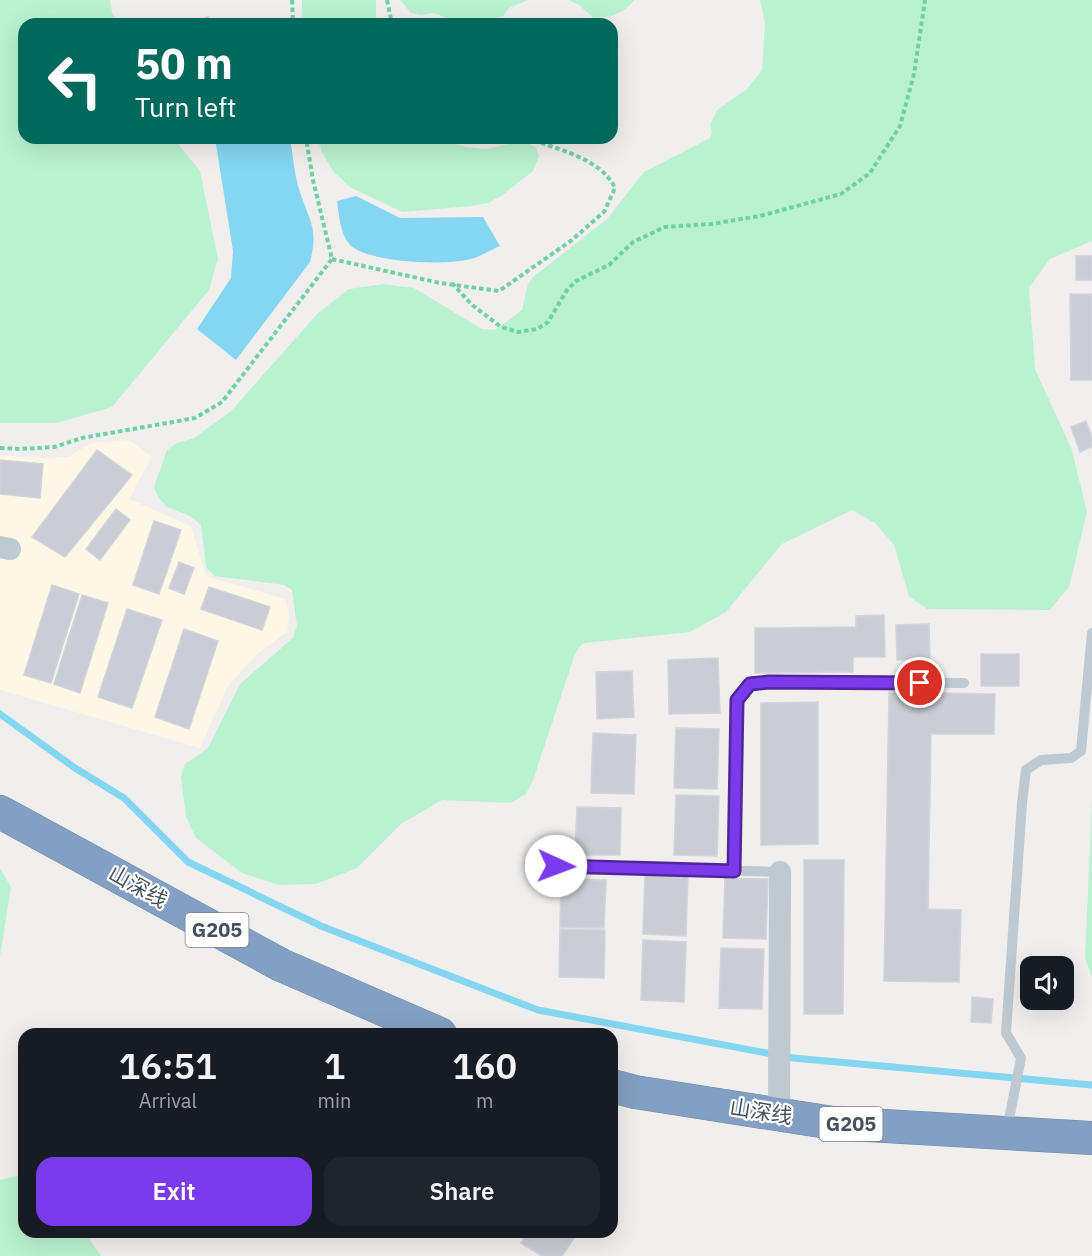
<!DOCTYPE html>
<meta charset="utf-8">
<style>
:root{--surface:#171b24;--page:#20242c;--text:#f1f3f6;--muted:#9ea1a6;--accent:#7c3aed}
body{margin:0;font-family:"IBM Plex Sans","Noto Sans SC",sans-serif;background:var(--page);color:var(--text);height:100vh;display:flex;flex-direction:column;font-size:22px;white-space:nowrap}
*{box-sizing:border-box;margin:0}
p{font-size:20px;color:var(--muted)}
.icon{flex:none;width:33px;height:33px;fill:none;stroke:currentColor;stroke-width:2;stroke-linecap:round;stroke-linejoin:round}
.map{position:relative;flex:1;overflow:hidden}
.drawer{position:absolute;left:18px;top:1028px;width:600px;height:210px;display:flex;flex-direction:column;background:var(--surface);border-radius:18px;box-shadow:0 6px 24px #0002}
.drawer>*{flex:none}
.banner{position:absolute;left:18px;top:18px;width:600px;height:126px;border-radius:18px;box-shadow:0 6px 24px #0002;background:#00695c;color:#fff;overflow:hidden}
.buttons{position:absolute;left:1020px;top:956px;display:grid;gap:12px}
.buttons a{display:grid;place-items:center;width:54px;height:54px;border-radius:12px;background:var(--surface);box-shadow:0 6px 24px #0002;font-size:30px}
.pin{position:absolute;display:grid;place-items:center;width:51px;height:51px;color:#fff;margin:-26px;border:3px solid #fff;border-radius:50%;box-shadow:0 2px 6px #0007}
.me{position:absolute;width:66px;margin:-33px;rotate:92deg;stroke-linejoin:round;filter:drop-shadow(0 0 4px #0008)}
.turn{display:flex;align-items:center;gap:21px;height:126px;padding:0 18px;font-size:27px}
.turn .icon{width:78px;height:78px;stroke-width:2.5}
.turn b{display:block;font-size:42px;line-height:51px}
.eta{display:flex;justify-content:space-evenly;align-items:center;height:102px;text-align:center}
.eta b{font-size:36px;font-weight:600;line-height:42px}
.button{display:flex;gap:12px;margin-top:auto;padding:12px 18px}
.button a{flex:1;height:69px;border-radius:18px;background:var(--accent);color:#fff;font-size:24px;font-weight:600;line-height:69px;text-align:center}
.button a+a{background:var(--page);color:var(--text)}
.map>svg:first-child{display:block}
.commercial{fill:#fdf7e7}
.green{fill:#baf2d1}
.water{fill:#85d7f1}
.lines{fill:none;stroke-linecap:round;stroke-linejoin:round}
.stream{stroke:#85d7f1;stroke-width:7}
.building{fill:#cbcdd4;stroke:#d2d4db;stroke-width:1.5}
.highway-casing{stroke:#6e8aac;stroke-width:34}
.path{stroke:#70d2a4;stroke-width:4;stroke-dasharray:4.5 3;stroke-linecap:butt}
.lane{stroke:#bec9d2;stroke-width:10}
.street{stroke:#bec9d2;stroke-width:22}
.highway{stroke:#839fc1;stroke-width:33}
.route-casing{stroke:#51269a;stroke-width:15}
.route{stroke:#7c3aed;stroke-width:10}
.labels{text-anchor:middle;stroke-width:4.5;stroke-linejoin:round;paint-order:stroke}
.shield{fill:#fff;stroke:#7e858e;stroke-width:1.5}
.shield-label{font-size:20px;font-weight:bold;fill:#46515d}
.street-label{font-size:21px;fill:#46515d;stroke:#fff}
</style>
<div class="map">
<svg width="1092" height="1256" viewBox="0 0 1092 1256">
<rect width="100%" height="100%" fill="#f1eeee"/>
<path class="commercial" d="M129,440L152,457L129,499L191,526L206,576L285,599L289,615L287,632L256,655L228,686L200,748L0,690V455L42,458L68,457L91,443Z"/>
<path class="green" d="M0,0H110L112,12L118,24H24V138H173L200,171L218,259L209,290L112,407L57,423H0Z
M302,0H376V24H302Z
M400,0H528L509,8L503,16L480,23L450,19L433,13L421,15L411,13Z
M569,0H634C624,14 610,18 594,18L579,5Z
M760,0H1092V241L1050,259L1029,288L1035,369L1072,450L1087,512L1069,587L1050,610L927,609L909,596L894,545L875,523L852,510L782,544L726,612L690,632L584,643L580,646L575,654L533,780L526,794L511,803L442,800L401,824L357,868L316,884L279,885L242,873L196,838L186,817L181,777L185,764L208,748L240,684L293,638L297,626L292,590L284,585L215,576L206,567L201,525L190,516L167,507L158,497L154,487L167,450L177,443L194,438L231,411L318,313L349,289L383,284L414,288L482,329L495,330L522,310L528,284L533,277L607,219L644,172L710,138L712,132L710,125L717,110L747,89L762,70L765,24Z
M317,138H433L466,147L486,149L522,141L536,147L539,156L533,171L501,196L488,203L472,206L402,212L350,187L333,171L322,152Z
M1092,799V977L1085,958Z
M0,868L11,887L0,956Z
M21,1175L24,1176V1232H84L101,1256H0V1180Z"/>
<path class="water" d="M215,138H240L241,143L256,138H290C293,155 294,173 299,189C309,221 319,227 310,262L236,360L197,329L231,278L233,251Z
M356,196L400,218L483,217L500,246C491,250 481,256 471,259C446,266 369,263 350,245C340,234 339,215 337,201Z"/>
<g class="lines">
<path class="stream" d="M0,714L75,768L124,798L188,862L321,926L538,1010L793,1058L1092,1085"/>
</g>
<path class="building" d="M208,17L210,24H186Z
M240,138H256L241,143Z
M1076,256H1092V280H1076Z
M1070,294H1092V380H1071Z
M1086,421L1092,438V447L1080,452L1071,427Z
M97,450L132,475L65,557L32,537Z
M0,460L43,464L40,498L0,494Z
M116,509L130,520L100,560L86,549Z
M154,521L181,530L159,594L133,585Z
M179,562L194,568L184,594L169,588Z
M52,585L79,594L51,683L24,675Z
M209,587L270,607L262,630L201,609Z
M82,595L108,603L80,693L54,684Z
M127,609L162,620L132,708L98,697Z
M884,615L885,657H853V672L755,673V628L856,627V616Z
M929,624L930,659L897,660L896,625Z
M184,629L218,641L189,729L155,717Z
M981,654H1019V686H981Z
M718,658L720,713L669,714L668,660Z
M632,671L634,717L597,719L596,672Z
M889,692L995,694L994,734H931L928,909L961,910L959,982L884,981Z
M818,702V844L761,845V703Z
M676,728L719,729L717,789L674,788Z
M593,733L636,735L634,794L591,793Z
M676,795L719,796L717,856L674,855Z
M577,807L621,808L620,855H575Z
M804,860H844L843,1014H804Z
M645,874L688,876L686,936L643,934Z
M725,878L768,879L766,939L723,938Z
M561,879L606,880L604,928L560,927Z
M560,929L605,930L604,978L559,977Z
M643,940L686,942L684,1002L641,1000Z
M721,948L764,949L762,1009L719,1008Z
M972,997L993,999L991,1023L971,1022Z
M528,1232H578L562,1256H542L521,1243Z"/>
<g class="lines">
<g class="highway-casing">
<path id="highway" d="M0,812L281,965L440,1034
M612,1086L635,1092L833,1123L1092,1138"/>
</g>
<path class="path" d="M292,0L293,24
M387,0L392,24
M332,259L440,283L499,291L572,240L604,212L615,188C601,158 556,149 527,138
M452,283L471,304L501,327L518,332L537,329L548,322L567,290L576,281L609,265L633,242L665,227L711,224L760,216L841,194L870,173L900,126L914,74L925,0
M0,448L20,449L54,447L82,438L195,418L222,402L332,259L313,180L306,138"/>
<path class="lane" d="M556,866L780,872
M734,871L737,700L750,684L769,682L964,683
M1007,1130L1021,1058L1006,1033L1022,803L1026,770L1041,760L1071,758L1081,751L1092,633"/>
<path class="street" d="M0,547L10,549
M779,1115L780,872"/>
<use href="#highway" class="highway"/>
</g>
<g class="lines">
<g class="route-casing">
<path id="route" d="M556,866L734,871L737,700L750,684L769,682L920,683"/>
</g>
<use href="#route" class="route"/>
</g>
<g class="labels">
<g class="shield">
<rect x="185.5" y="913" width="63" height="34" rx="4.5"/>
<rect x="819.5" y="1107" width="63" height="34" rx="4.5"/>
</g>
<g class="shield-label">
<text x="217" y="937">G205</text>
<text x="851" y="1131">G205</text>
</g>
<g class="street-label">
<text transform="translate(138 887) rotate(29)" y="7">山深线</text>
<text transform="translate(761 1112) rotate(9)" y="7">山深线</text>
</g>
</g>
</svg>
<div class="buttons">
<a><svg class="icon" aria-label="sound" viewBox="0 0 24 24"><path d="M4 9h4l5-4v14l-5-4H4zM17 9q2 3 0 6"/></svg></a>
</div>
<div class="pin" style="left:920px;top:683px;background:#d93025"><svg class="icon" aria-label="arrive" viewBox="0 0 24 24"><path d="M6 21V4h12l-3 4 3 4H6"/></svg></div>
<svg class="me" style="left:556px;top:866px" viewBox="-20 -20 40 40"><circle r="19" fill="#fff"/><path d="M0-13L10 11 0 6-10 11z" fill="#7c3aed"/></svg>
<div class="banner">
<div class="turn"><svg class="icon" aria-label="left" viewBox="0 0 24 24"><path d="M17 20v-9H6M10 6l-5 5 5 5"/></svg><div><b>50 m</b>Turn left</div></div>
</div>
<section class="drawer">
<div class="eta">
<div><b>16:51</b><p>Arrival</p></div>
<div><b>1</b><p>min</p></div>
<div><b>160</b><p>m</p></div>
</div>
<div class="button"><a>Exit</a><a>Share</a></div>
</section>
</div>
